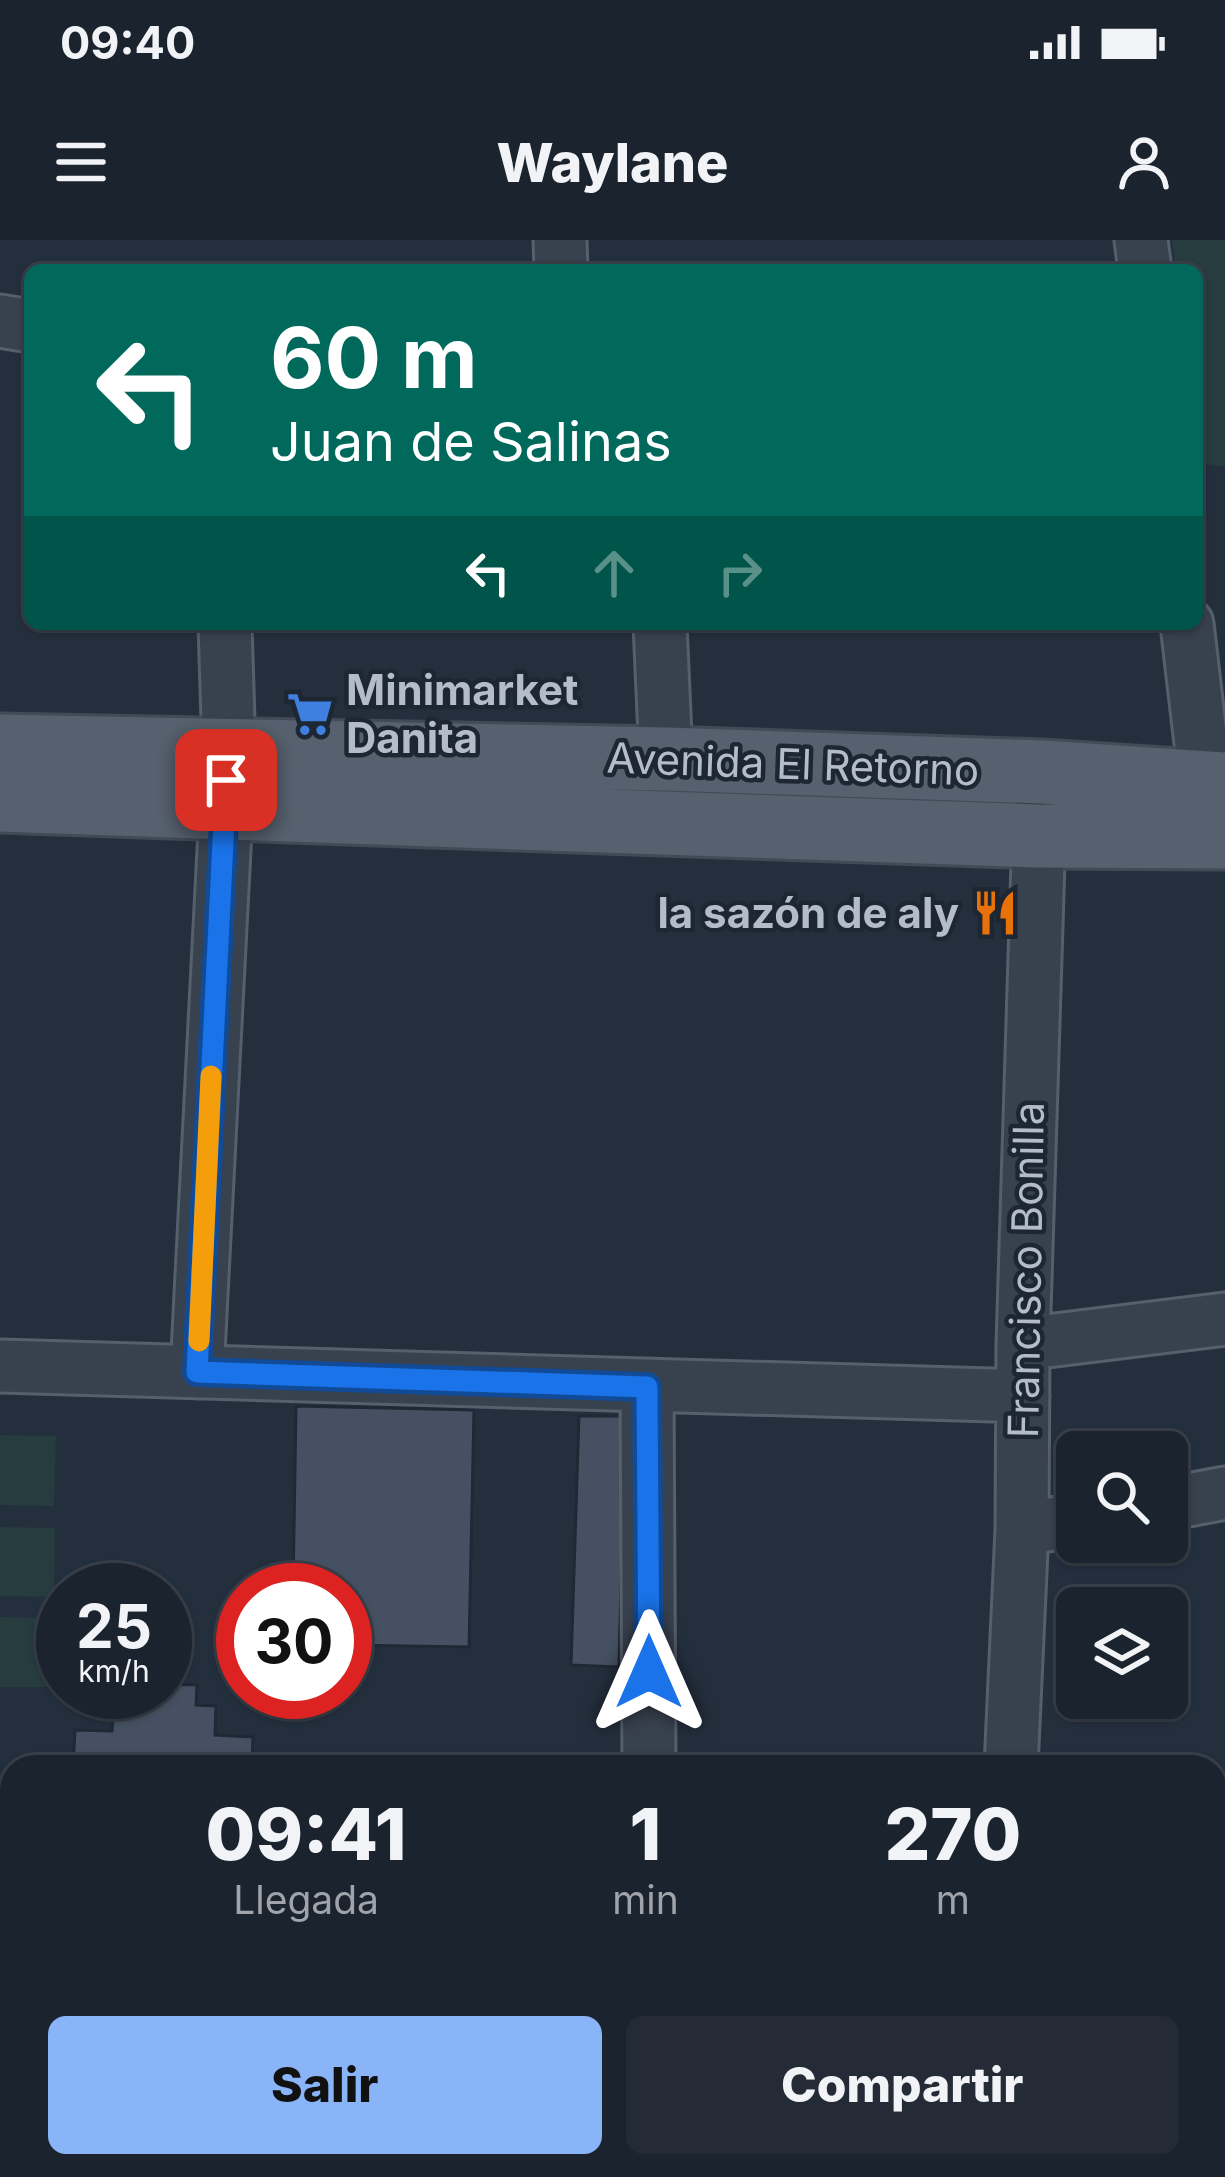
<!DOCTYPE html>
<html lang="es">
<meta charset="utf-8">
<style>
:root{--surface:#1b232e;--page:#242b36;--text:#f1f3f6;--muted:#a0a4aa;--line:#39404a;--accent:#8ab4f8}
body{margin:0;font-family:Inter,sans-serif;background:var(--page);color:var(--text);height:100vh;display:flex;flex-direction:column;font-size:45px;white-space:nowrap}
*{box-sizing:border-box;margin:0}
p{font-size:39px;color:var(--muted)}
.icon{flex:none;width:66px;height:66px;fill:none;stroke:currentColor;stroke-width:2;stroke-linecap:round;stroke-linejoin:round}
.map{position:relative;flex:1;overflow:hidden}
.details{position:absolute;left:0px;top:1515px;width:1227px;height:423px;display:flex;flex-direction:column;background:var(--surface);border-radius:36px 36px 0 0;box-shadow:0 3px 9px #0004,0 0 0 3px var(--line)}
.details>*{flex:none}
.banner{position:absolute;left:24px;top:24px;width:1179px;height:366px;border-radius:18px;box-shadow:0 3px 9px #0004,0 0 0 3px var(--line);background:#00695c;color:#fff;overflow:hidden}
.buttons{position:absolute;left:1056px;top:1191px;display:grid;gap:24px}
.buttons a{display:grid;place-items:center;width:132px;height:132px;border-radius:18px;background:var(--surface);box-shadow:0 3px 9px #0004,0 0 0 3px var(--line);font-size:60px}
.speed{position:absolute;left:36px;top:1323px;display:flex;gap:24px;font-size:60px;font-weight:700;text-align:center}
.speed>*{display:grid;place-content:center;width:156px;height:156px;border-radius:50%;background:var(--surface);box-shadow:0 3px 9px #0004,0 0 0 3px var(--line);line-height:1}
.speed small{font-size:30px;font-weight:400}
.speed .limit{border:18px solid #d22;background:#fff;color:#111}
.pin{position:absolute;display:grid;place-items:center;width:102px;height:102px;color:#fff;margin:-51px;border-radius:24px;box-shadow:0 6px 18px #0006}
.me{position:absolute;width:132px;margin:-66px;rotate:0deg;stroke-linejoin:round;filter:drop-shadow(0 0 9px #0008)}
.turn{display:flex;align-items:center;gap:42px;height:252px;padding:0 48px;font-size:54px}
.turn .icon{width:156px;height:156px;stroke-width:2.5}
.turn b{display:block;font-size:84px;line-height:102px}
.lanes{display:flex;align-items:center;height:114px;padding:0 48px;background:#0003;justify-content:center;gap:60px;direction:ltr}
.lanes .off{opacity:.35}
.eta{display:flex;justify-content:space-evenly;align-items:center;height:204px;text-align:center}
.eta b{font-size:72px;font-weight:800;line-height:84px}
.cta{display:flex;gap:24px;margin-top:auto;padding:24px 48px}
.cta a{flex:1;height:138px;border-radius:18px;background:var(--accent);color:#111;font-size:48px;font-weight:800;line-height:138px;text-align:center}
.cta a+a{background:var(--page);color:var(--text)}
.status{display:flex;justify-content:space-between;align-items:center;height:84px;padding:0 60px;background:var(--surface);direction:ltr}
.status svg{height:33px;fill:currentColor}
header{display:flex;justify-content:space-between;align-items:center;height:156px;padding:0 48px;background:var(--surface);font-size:54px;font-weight:800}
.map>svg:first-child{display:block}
.green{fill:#263c3f}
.building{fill:#455162;stroke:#1f2835;stroke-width:3}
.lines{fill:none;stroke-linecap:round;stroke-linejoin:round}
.minor-casing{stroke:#565f6c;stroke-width:57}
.major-casing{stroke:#414a57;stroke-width:69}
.minor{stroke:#38414e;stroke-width:51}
.major{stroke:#56606e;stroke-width:63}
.route-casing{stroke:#114b97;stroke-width:30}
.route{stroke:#1a73e8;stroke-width:21}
.slow{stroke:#f59e0b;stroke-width:21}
.labels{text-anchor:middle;stroke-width:9;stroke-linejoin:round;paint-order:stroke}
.poi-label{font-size:42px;font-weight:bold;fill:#b4bcc9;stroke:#1d2633;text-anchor:start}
.street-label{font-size:42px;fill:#b4bcc9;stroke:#1d2633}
</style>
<div class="status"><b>09:40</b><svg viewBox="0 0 49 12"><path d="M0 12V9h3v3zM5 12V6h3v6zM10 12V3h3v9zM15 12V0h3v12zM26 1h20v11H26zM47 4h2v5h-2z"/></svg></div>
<header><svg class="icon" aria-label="menu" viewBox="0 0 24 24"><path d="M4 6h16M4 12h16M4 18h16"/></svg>Waylane<svg class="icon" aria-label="person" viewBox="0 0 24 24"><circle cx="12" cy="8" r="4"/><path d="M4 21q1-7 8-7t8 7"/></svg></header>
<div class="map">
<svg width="1225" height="1937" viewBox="0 0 1225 1937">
<rect width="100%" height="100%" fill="#242f3e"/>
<path class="green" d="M1172,0H1225V227L1198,223L1197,30H1176Z
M0,1195L56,1196L54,1266L0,1265Z
M0,1287L55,1288L54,1357L0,1356Z
M0,1377L51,1378L49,1447H0Z
M0,1667H12V1926H540L535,1937H0Z"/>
<path class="building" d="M296,1166L474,1170L469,1407L345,1405V1350H293Z
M579,1176H625L619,1427L571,1425Z
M165,1444L197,1445L196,1465L216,1466L215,1495L253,1497L252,1527H73L75,1490L112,1491L114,1461L131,1462L132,1452H165Z"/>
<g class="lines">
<g class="minor-casing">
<path id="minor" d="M560,0L561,30
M1141,0L1145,30
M0,81L30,86
M660,384L666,519
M1187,384L1210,580
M1023,1104L1225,1079
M0,1126L1023,1156
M197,1132L229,513L225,384
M647,1147L649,1527
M1167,1264L1225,1253
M1022,1289L1077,1280
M1011,1527L1022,1289L1023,1104L1040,557
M1215,1641L1225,1642
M645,1937V1926
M998,1937L999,1926"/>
</g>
<g class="major-casing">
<path id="major" d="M0,506L666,519L1042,532L1225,544
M0,560L1037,596L1225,597"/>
</g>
<use href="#minor" class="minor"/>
<use href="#major" class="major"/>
</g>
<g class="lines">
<g class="route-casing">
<path id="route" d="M226,540L197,1132L647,1147L649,1432"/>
</g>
<use href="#route" class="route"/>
<path class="slow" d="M199,1101L211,836"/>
</g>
<defs>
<g id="supermarket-bare" transform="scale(3.6)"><path d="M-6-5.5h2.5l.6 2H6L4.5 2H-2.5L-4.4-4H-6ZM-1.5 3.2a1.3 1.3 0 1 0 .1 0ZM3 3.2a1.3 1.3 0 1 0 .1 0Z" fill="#3f7fe0" stroke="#1d2633" stroke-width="2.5" paint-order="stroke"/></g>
<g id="restaurant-bare" transform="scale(3.6)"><path d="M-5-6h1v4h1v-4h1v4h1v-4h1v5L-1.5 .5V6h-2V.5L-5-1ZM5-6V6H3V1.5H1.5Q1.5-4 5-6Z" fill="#e8710a" stroke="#1d2633" stroke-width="2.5" paint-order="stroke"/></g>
</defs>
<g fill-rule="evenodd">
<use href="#supermarket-bare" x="310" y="474"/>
<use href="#restaurant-bare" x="995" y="673"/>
</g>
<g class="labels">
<g class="poi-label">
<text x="346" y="465">Minimarket<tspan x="346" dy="48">Danita</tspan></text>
<text x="959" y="688" text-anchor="end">la sazón de aly</text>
</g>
<g class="street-label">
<text transform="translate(793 524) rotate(2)" y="15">Avenida El Retorno</text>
<text transform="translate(1026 1030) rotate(-89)" y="15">Francisco Bonilla</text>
</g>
</g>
</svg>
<div class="buttons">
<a><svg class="icon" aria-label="search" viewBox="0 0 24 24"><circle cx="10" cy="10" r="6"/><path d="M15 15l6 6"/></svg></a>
<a><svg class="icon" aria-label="layers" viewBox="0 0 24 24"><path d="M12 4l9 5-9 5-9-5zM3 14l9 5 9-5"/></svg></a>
</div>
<div class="speed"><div>25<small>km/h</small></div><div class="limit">30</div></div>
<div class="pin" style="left:226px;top:540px;background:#d93025"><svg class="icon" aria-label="arrive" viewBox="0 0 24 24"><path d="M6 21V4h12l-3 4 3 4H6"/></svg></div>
<svg class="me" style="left:649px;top:1432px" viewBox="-20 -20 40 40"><path d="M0-17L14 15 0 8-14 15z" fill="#1a73e8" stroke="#fff" stroke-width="4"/></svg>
<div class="banner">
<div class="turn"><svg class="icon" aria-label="left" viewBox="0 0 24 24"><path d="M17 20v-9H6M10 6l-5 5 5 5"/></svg><div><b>60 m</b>Juan de Salinas</div></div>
<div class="lanes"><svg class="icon" aria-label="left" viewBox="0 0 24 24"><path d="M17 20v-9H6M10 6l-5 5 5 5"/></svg><svg class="icon off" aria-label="ahead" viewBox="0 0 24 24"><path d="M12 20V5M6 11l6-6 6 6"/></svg><svg class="icon off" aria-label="right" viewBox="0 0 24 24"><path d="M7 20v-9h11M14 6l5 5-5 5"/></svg></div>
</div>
<section class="details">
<div class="eta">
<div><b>09:41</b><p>Llegada</p></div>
<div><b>1</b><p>min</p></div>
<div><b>270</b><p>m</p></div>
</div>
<div class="cta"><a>Salir</a><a>Compartir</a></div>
</section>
</div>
